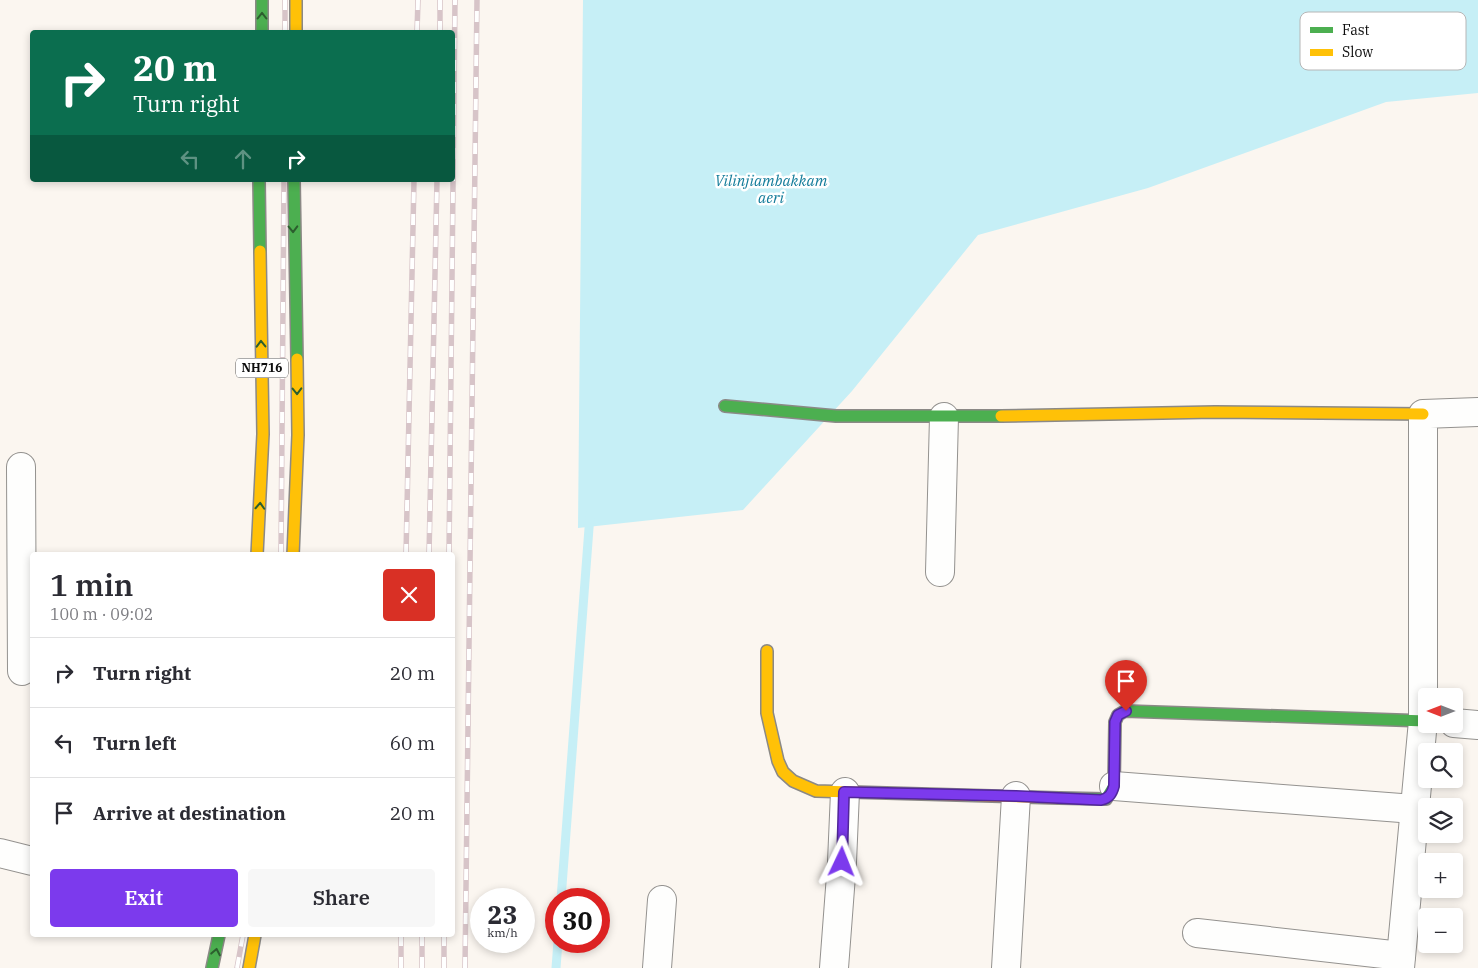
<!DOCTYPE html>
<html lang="en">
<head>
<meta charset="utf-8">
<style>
  :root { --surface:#fff; --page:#f7f7f7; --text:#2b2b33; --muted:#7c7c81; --line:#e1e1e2; --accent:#7c3aed }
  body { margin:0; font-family:"IBM Plex Serif",serif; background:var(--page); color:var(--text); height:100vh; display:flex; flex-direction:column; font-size:19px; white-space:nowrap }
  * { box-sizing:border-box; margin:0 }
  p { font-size:16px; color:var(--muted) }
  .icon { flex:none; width:28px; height:28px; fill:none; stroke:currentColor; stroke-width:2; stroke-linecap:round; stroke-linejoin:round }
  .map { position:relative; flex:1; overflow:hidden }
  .panel { position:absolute; left:30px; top:552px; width:425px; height:385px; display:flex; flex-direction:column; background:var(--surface); border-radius:5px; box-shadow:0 2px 8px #0003 }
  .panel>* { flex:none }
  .guide { position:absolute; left:30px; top:30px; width:425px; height:152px; border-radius:5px; box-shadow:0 2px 8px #0003; background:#0b6e4f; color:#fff; overflow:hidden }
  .needle { width:32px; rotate:270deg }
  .controls { position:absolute; left:1418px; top:688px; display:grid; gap:10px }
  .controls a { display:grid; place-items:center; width:45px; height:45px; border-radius:5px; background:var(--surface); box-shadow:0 2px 8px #0003; font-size:25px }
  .speed { position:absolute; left:470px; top:888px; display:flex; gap:10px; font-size:25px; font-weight:700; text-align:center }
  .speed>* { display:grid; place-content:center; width:65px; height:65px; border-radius:50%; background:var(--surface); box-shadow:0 2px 8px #0003; line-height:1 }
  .speed small { font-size:12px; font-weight:400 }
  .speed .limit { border:8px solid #d22; background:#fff; color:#111 }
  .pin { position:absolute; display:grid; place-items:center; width:42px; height:42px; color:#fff; margin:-51px -21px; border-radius:50% 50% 50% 0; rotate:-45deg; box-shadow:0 0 5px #0007 }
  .pin .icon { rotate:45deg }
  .me { position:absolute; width:55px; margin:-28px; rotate:2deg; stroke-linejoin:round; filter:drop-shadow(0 0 4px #0008) }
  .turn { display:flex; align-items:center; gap:18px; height:105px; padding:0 20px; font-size:22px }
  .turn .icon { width:65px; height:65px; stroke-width:2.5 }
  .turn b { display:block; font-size:35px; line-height:42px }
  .lanes { display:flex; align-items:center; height:48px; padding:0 20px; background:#0003; justify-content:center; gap:25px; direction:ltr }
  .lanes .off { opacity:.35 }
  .round { display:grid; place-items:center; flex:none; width:52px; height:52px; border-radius:5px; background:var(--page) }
  .head { display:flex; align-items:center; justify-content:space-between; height:85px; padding:0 20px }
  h1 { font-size:30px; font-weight:600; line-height:38px }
  .action { display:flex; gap:10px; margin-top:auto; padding:10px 20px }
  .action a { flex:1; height:58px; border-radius:5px; background:var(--accent); color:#fff; font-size:20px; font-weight:600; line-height:58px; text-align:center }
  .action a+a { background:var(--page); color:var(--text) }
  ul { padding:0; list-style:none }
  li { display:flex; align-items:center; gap:15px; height:70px; padding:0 20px; border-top:1px solid var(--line) }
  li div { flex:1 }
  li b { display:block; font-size:19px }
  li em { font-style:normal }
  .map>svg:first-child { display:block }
</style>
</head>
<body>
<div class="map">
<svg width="1478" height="968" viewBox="0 0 1478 968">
  <rect width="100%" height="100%" fill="#fbf6f0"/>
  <path fill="#c6eff6" d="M583,0h895v93l-92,9 -238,86 -170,47 -126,156 -109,119 -165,18z"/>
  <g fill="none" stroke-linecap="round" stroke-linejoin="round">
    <g stroke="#c6eff6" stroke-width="9">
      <path d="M561,899l29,-384"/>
      <path d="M556,968l2,-27"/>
    </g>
    <defs>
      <g id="street">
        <path d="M21,467l1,204"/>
        <path d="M940,572l4,-155"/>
        <path d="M1454,723l24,2"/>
        <path d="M1114,786l300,23"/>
        <path d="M0,853l32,8"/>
        <path d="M1197,933l204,23"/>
        <path d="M657,968l5,-68"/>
        <path d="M834,968l8,-106 3,-70"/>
        <path d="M1006,968l10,-172"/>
        <path d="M1400,968l23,-247v-307l55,-2"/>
      </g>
      <g id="fast">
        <path d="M262,0v32"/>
        <path d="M259,180l1,71"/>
        <path d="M294,180l3,179"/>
        <path d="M725,406l111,10h165"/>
        <path d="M1059,798l47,1 8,-13 1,-64 3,-7 7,-4 301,10"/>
        <path d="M212,968l7,-33"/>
      </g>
      <g id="slow">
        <path d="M296,0v32"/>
        <path d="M1001,416l214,-4 208,2"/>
        <path d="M257,555l6,-121 -3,-183"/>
        <path d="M293,555l5,-120 -1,-76"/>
        <path d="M767,651v62l11,48 5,11 10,9 23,10 243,7"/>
        <path d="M249,968l6,-33"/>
      </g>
    </defs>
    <use href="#street" stroke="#94928f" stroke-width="30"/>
    <use href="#fast" stroke="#8b8986" stroke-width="14"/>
    <use href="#slow" stroke="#8b8986" stroke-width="14"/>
    <use href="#street" stroke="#fefefd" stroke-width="28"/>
    <use href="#fast" stroke="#4caf50" stroke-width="11"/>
    <use href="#slow" stroke="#ffc107" stroke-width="11"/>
    <defs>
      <g id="rail">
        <path d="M285,32v-32"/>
        <path d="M417,32l1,-32"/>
        <path d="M440,32v-32"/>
        <path d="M281,555l3,-375"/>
        <path d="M406,555l8,-375"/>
        <path d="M429,555l8,-375"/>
        <path d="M449,555l6,-555"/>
        <path d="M237,968l6,-33"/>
        <path d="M401,968v-33"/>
        <path d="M422,968v-33"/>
        <path d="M444,968v-33"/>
        <path d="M465,968l12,-968"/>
      </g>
    </defs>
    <use href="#rail" stroke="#d7c4c8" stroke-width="5.5"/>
    <use href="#rail" stroke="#fff" stroke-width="4" stroke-dasharray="11" stroke-linecap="butt"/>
  </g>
  <defs><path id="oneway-chevron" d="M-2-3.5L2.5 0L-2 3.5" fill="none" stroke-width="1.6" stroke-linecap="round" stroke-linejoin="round" transform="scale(1.25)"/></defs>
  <g stroke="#2c5e2e">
    <use href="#oneway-chevron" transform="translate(262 16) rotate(-90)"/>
    <use href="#oneway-chevron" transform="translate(293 229) rotate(89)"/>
    <use href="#oneway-chevron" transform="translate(261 344) rotate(-91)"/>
    <use href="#oneway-chevron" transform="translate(297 391) rotate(89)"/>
    <use href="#oneway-chevron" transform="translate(260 506) rotate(-87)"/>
    <use href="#oneway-chevron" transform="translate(216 952) rotate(-79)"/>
  </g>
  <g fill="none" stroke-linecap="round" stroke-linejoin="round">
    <defs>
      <path id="route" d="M842,862l2,-70 172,4 85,4c8,-2 11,-6 13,-14l1,-64 3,-7 8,-4"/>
    </defs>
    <use href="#route" stroke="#51269a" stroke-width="12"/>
    <use href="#route" stroke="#7c3aed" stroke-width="9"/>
  </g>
  <g text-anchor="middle" stroke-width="5" stroke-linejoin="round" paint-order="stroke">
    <rect fill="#fff" stroke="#565656" stroke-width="1" x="236" y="358.5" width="52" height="19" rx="4"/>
    <g font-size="12" font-weight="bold" fill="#0d0d0d">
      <text x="262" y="372">NH716</text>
    </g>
    <g font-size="15" font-style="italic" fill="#137c9a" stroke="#fff">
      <text x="771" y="186">Vilinjiambakkam<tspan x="771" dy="17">aeri</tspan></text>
    </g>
  </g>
  <rect x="1300" y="12" width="166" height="58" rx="8" fill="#fff" stroke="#b6b6b6" stroke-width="1"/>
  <rect x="1310" y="27" width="23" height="6" fill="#4caf50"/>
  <rect x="1310" y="49" width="23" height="7" fill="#ffc107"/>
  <g font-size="14" fill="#0d0d0d">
    <text x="1342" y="35">Fast</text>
    <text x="1342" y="57">Slow</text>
  </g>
</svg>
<div class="controls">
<a><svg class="needle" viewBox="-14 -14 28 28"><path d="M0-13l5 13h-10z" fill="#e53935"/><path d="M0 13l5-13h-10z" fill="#7c7c81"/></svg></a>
<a><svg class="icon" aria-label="search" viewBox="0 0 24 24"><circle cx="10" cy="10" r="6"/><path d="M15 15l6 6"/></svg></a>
<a><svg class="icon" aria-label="layers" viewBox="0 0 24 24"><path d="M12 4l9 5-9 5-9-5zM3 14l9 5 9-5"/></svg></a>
<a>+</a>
<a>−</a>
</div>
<div class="speed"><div>23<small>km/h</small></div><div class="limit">30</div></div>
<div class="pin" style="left:1126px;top:711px;background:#d93025"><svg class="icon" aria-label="arrive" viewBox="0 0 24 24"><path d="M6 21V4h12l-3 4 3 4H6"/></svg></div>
<svg class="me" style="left:842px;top:862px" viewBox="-20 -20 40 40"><path d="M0-17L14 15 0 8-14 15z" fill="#7c3aed" stroke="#fff" stroke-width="4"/></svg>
<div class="guide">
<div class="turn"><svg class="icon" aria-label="right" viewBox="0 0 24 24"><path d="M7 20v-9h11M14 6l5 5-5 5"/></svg><div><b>20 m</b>Turn right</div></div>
<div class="lanes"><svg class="icon off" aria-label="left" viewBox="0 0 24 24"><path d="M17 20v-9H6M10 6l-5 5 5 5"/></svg><svg class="icon off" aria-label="ahead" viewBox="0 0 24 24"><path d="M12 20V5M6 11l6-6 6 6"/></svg><svg class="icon" aria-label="right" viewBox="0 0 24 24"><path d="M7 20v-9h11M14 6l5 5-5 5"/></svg></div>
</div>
<section class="panel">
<div class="head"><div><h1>1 min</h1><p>100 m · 09:02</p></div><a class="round" style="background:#d93025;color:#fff"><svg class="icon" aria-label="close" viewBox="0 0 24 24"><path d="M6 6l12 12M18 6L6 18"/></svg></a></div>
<ul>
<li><svg class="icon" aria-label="right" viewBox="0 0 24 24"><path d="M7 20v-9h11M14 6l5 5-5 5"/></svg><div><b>Turn right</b></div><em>20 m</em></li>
<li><svg class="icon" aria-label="left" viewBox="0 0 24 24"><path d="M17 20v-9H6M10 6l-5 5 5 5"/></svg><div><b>Turn left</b></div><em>60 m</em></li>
<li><svg class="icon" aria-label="arrive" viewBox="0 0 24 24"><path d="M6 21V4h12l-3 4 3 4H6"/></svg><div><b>Arrive at destination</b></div><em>20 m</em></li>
</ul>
<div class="action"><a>Exit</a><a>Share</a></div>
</section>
</div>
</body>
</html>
